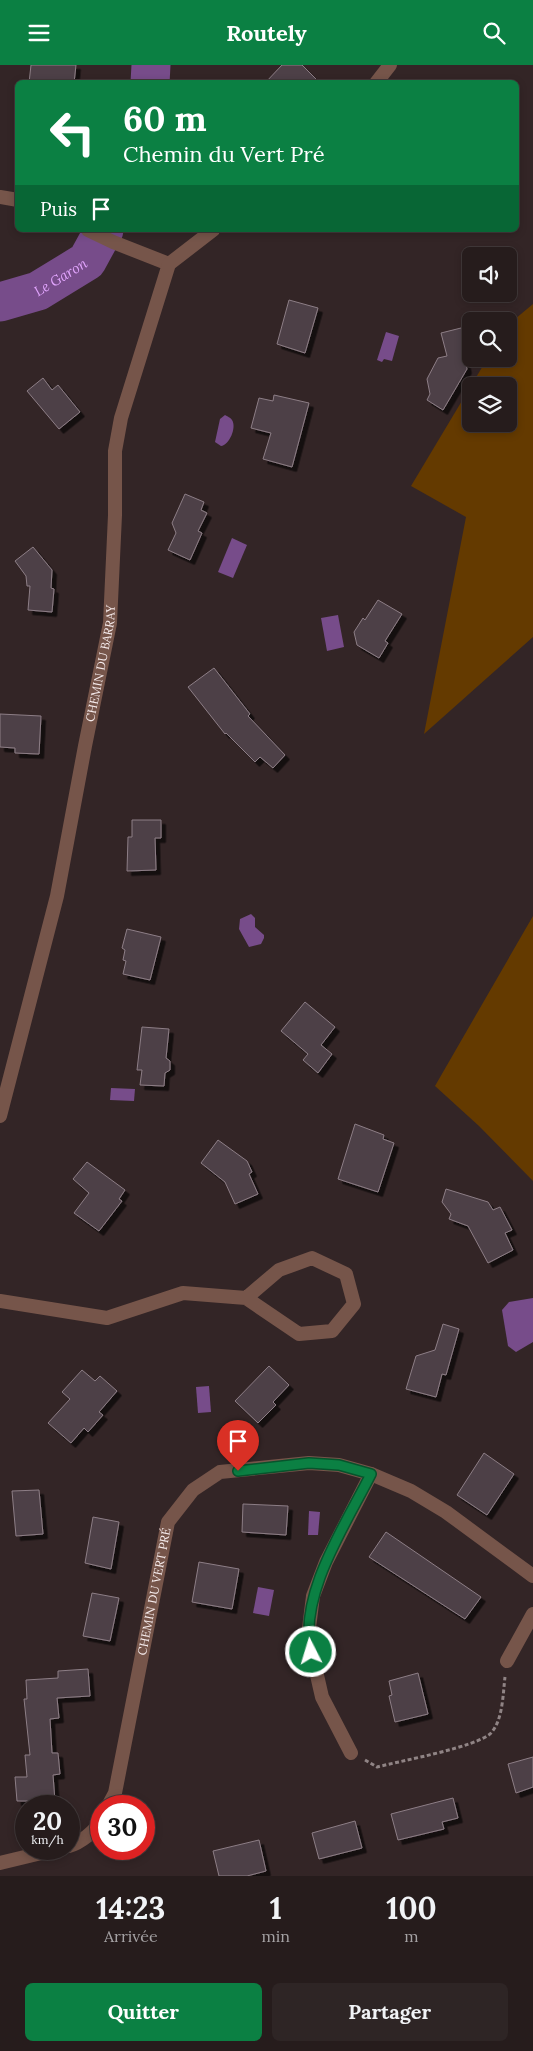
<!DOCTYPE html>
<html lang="fr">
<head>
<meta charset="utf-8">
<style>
  :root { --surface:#261c1c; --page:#2e2525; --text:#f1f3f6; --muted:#a4a1a3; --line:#423a3b; --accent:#0b8043 }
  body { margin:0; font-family:Lora,serif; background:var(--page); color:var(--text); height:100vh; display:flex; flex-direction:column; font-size:19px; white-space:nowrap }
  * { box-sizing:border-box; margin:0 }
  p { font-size:16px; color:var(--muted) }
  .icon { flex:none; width:28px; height:28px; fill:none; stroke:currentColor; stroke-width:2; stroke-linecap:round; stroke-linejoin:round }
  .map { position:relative; height:1811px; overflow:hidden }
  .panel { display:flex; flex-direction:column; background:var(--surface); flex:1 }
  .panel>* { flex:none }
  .hud { position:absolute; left:15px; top:15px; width:504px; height:152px; border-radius:8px; box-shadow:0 2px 8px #0003,0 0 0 1px var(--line); background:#0b8043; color:#fff; overflow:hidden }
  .controls { position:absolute; left:462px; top:182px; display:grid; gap:10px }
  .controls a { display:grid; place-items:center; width:55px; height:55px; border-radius:8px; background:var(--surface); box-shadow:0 2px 8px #0003,0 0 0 1px var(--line); font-size:25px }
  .speed { position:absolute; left:15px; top:1730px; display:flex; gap:10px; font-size:25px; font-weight:700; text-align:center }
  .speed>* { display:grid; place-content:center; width:65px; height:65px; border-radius:50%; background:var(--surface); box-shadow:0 2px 8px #0003,0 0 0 1px var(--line); line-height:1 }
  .speed small { font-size:12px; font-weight:400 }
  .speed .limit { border:8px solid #d22; background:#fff; color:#111 }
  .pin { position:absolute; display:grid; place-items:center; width:42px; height:42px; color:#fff; margin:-51px -21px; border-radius:50% 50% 50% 0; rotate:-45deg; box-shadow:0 0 5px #0007 }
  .pin .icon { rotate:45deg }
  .me { position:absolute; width:55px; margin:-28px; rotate:355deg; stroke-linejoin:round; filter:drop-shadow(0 0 4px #0008) }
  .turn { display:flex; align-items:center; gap:18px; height:105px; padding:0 25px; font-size:22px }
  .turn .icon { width:65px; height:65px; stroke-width:2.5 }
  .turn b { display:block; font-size:35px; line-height:42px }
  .then { display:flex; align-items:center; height:48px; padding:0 25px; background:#0003; gap:10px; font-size:19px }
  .eta { display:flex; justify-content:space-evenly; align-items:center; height:85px; text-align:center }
  .eta b { font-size:30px; font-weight:800; line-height:35px }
  .button { display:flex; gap:10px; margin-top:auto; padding:10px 25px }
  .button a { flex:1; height:58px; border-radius:8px; background:var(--accent); color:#fff; font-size:20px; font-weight:800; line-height:58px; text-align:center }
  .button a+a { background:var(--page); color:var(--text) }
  header { display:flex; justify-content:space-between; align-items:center; height:65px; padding:0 25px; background:var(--accent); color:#fff; font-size:22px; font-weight:800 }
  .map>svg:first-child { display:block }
</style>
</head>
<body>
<header><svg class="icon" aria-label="menu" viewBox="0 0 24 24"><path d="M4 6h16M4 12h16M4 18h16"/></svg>Routely<svg class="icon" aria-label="search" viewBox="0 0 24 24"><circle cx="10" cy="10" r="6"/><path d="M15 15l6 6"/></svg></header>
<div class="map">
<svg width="533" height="1811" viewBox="0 0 533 1811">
  <defs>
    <filter id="shadow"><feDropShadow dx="4.5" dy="4.5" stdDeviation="0" flood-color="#0009"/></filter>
  </defs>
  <rect width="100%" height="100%" fill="#332526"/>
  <g fill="#643a00" fill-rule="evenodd">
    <path d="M533,239v333l-109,97 42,-217 -55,-31 76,-127h22v-35zM471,321h38v38h-38z"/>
    <path d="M533,851v265l-54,-55 -44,-40z"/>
  </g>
  <g fill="#774c8a">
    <path d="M386,267l13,4 -7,25 -8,-2 -2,3 -5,-2z"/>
    <path d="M225,350c2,1 6,3 7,5 5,8 -3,25 -11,26l-6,-4 5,-23z"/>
    <path d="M232,473l15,7 -14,33 -15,-6z"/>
    <path d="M338,550l6,32 -17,4 -6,-33z"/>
    <path d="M251,849l4,4v9l9,8v3l-3,6 -12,3 -10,-18 1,-10z"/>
    <path d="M111,1023l24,1 -1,12 -24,-1z"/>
    <path d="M533,1233v44l-17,10 -8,-6 -6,-36 7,-8z"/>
    <path d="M209,1321l2,26 -13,1 -2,-26z"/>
    <path d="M309,1446l11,1 -2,23h-10z"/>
    <path d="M258,1522l16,3 -5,26 -16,-3z"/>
  </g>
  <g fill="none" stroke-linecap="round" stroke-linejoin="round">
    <g stroke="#774c8a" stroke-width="39">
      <path d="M150,18l1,-18"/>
      <path id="s1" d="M0,237l38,-11 49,-30 17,-31"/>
    </g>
  </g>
  <g fill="#4d4047" stroke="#8d7e86" filter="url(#shadow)">
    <path d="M31,0h45l-2,18h-45z"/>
    <path d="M282,0h20l18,18h-55z"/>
    <path d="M289,235l29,8 -13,45 -28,-9z"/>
    <path d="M465,262l6,21v6l-7,2 3,13 -24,41 -16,-10 3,-6 -3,-15 11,-21 9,-2 -6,-23z"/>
    <path d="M43,313l9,12 6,-5 22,27 -21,17 -32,-38z"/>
    <path d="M274,330l35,8 -17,64 -29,-8 8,-26 -20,-5 8,-30 14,3z"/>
    <path d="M185,429l19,8 -3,8 6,3 -9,18 4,2 -12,27 -22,-10 8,-17 -4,-10z"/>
    <path d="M33,482l19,23 -1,18 3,1 -2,23 -24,-2 2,-24h-3l-1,-10 -11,-15z"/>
    <path d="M378,535l24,14 -17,27 3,2 -9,15 -22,-13 -3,-13 9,-14 2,2z"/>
    <path d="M214,603l36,46 -2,2 37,39 -12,13 -13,-11 -5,5 -29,-29 -1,1 -37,-47z"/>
    <path d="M0,649l41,2 -2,38 -24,-1v-5l-15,-1z"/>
    <path d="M132,755h29v18h-6l1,32 -29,1 1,-34h4z"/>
    <path d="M127,864l34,8 -11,43 -27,-6 3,-13 -3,-1 2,-10 -3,-2z"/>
    <path d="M305,937l30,25 -14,18 11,9 -14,19 -15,-13 5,-6 -27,-23z"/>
    <path d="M142,962l27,2 -3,29 4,3v9l-5,3 -1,13 -24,-1 2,-15h-5z"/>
    <path d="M355,1059l29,11 -1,4 11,4 -16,49 -40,-13z"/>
    <path d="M218,1075l29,21 5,11 -3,2 9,20 -23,10 -10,-22 -24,-19z"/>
    <path d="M87,1097l38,28 -6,9 3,2 -23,30 -25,-18 15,-20 -16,-14z"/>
    <path d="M446,1124l42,13 5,8 7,-3 12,23 -7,3 8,17 -25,13 -20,-37 -19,-7 2,-5 -9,-12z"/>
    <path d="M443,1259l16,5 -13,46 -4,-1 -6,23 -30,-8 10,-33 19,-6z"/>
    <path d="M269,1301l20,19 -16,17 3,3 -18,18 -23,-22z"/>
    <path d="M82,1305l13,11 5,-5 17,15 -18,21 4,3 -15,17 -4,-4 -13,15 -23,-20 22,-24 -8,-7z"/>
    <path d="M484,1388l30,21 -27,41 -30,-20z"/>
    <path d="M39,1425l4,44 -27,2 -4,-45z"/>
    <path d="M243,1439l45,2 -2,29 -44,-3z"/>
    <path d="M93,1452l26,5 -8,47 -26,-6z"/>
    <path d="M386,1467l95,65 -16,22 -96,-62z"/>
    <path d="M199,1497l40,7 -7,40 -40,-7z"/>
    <path d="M92,1528l27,5 -9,43 -27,-5z"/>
    <path d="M88,1604l2,27 -33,2 2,20 -9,1 2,34h6l2,21 -7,1 2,26h-38l-2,-24h12l-2,-22h5l-6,-56h3l-1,-19 32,-2v-7z"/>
    <path d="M418,1608l10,41 -33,8 -6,-26 3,-1 -3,-14z"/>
    <path d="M533,1692v30l-17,6 -8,-29z"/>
    <path d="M453,1733l5,20 -16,4 2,7 -46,11 -7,-26z"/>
    <path d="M355,1756l7,27 -43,11 -7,-26z"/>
    <path d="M259,1775l7,31 -19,5h-28l-6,-25z"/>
  </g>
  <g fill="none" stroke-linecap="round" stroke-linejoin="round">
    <path stroke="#908485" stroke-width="3" stroke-dasharray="4 2.5" stroke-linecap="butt" d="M365,1695l12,7c23,-6 100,-20 114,-34 12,-13 12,-40 14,-56"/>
    <g stroke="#76554a" stroke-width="14">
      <path d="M376,18l14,-18"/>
      <path d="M0,132l18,3"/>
      <path d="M88,165l25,12 56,22"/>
      <path id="s2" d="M0,1051l57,-220 28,-150 25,-123 5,-108v-64l6,-33 48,-154 44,-34"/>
      <path d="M0,1236l107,17 76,-25 63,5 53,36 33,-3 22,-27 -8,-30 -34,-16 -33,12 -33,28"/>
      <path d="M507,1596l26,-47"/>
      <path d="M351,1688l-29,-56 -14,-61 5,-40 13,-34 45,-88"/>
      <path id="s3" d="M108,1741l7,-13 53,-271 25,-32 27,-18 89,-9 30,2 32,9 40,17 35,21 87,64"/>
      <path d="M69,1781c11,-3 27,-15 32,-26"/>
      <path d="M0,1798l58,-14"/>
    </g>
  </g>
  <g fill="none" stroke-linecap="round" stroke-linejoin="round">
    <defs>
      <path id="route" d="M238,1406l71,-8 30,2 32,9c-25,50 -73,121 -60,178"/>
    </defs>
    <use href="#route" stroke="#07532c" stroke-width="12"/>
    <use href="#route" stroke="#0b8043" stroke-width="9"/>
  </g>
  <g text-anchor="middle" stroke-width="5" stroke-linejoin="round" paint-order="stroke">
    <g font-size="12" fill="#f6eced" stroke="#161010">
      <text dy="4" stroke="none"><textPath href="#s2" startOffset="464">CHEMIN DU BARRAY</textPath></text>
      <text dy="4" stroke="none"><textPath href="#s3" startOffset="220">CHEMIN DU VERT PRÉ</textPath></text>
    </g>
    <g font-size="14" font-style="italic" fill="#e1a4fc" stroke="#161010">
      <text dy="5" stroke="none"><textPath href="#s1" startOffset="66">Le Garon</textPath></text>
    </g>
  </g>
</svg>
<div class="controls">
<a><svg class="icon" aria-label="sound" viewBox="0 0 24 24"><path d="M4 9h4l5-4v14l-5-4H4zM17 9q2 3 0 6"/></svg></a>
<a><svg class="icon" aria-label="search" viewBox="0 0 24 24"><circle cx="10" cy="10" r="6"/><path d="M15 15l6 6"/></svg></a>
<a><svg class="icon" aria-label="layers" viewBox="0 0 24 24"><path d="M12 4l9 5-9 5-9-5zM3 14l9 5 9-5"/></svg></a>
</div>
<div class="speed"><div>20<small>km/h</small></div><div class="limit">30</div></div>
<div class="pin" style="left:238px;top:1406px;background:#d93025"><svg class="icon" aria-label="arrive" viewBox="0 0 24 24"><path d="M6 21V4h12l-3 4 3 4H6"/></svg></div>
<svg class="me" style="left:311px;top:1587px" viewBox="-20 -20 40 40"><circle r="17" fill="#0b8043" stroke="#fff" stroke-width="3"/><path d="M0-11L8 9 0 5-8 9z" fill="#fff"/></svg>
<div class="hud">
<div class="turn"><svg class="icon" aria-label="left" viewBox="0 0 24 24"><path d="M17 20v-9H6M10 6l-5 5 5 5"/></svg><div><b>60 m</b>Chemin du Vert Pré</div></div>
<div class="then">Puis<svg class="icon" aria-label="arrive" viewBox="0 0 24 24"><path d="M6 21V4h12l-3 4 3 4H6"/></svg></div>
</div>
</div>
<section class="panel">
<div class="eta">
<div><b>14:23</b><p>Arrivée</p></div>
<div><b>1</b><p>min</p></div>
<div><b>100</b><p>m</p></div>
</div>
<div class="button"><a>Quitter</a><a>Partager</a></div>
</section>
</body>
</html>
